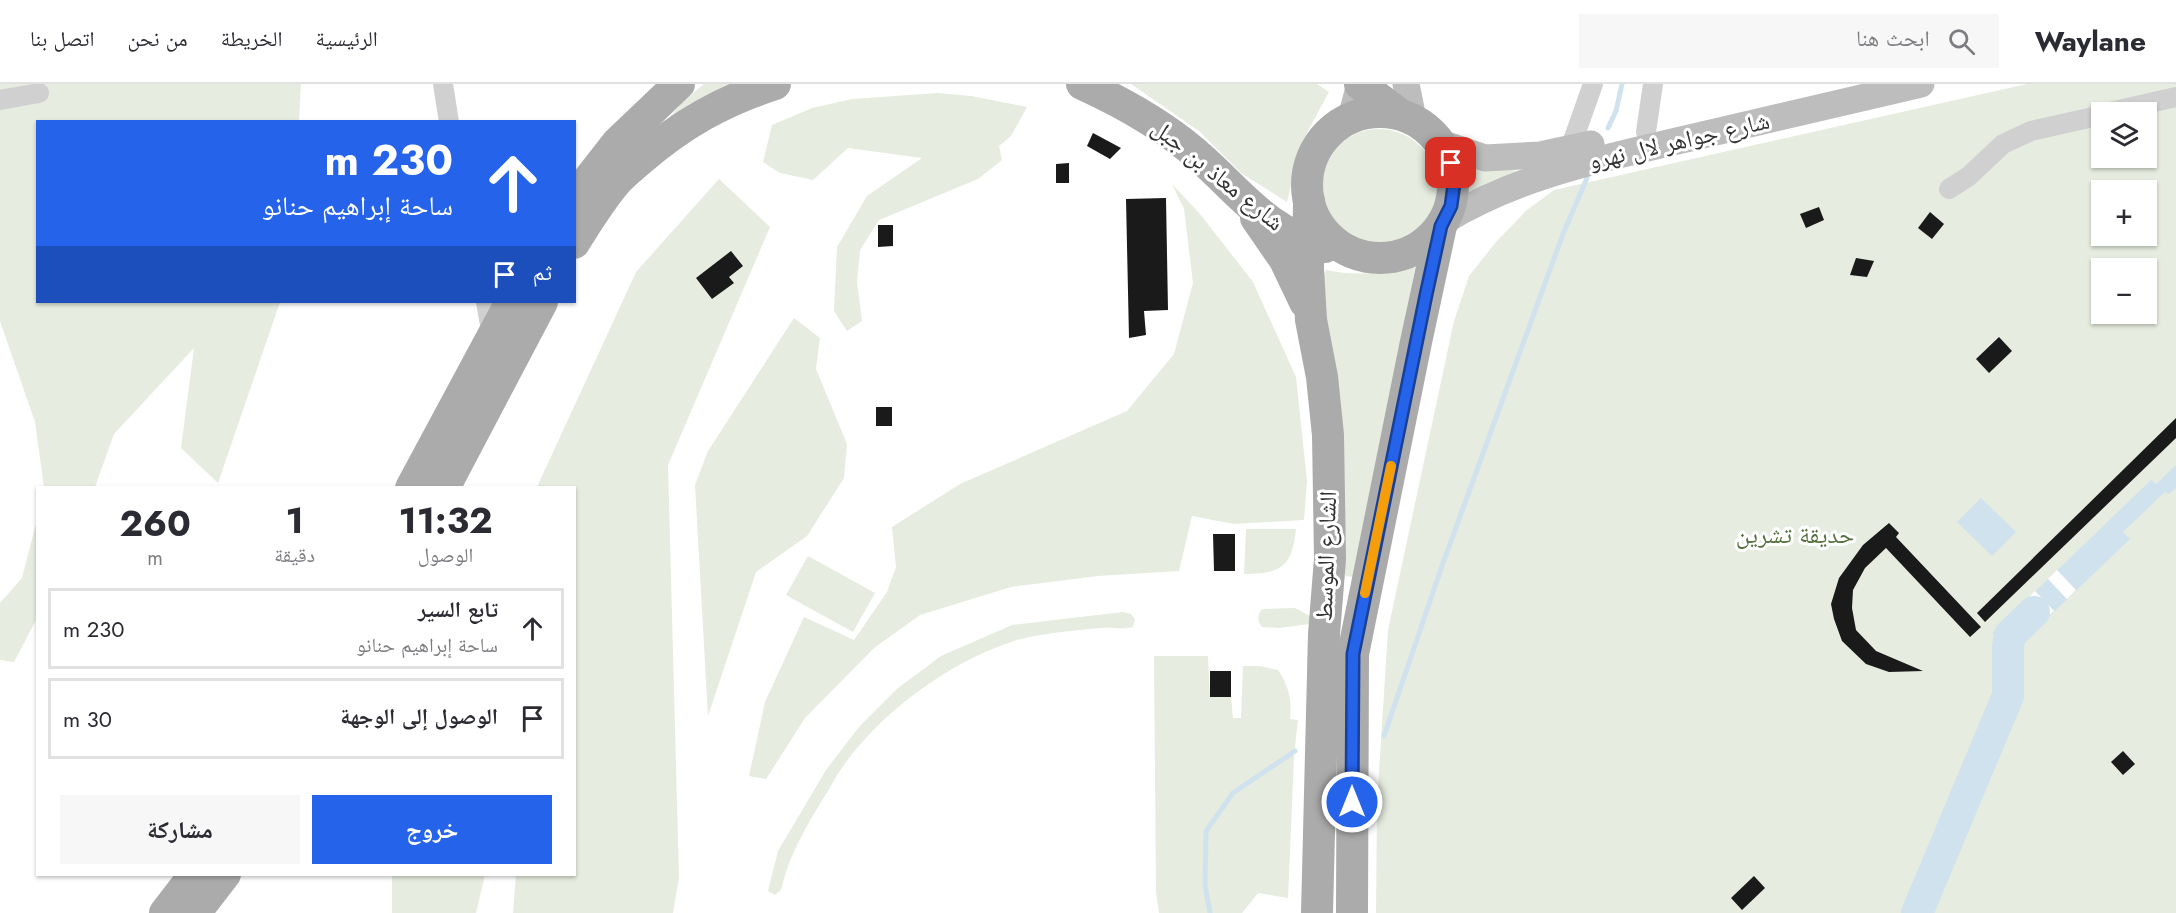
<!DOCTYPE html>
<html lang="ar">
<head>
<meta charset="utf-8">
<style>
  :root { --surface:#fff; --page:#f7f7f7; --text:#2b2b33; --muted:#7c7c81; --line:#e1e1e2; --accent:#2563eb }
  body { margin:0; font-family:Jost,"Noto Naskh Arabic",sans-serif; background:var(--page); color:var(--text); direction:rtl; height:100vh; display:flex; flex-direction:column; font-size:22px; white-space:nowrap }
  * { box-sizing:border-box; margin:0 }
  p { font-size:20px; color:var(--muted) }
  .icon { flex:none; width:33px; height:33px; fill:none; stroke:currentColor; stroke-width:2; stroke-linecap:round; stroke-linejoin:round }
  .map { position:relative; flex:1; overflow:hidden; direction:ltr }
  .details { position:absolute; left:36px; top:402px; width:540px; height:390px; display:flex; flex-direction:column; background:var(--surface); border-radius:0px; box-shadow:0 2px 4px #0004; direction:rtl }
  .details>* { flex:none }
  .banner { position:absolute; left:36px; top:36px; width:540px; height:183px; border-radius:0px; box-shadow:0 2px 4px #0004; direction:rtl; background:#2563eb; color:#fff; overflow:hidden }
  .tools { position:absolute; left:2091px; top:18px; display:grid; gap:12px }
  .tools a { display:grid; place-items:center; width:66px; height:66px; border-radius:0px; background:var(--surface); box-shadow:0 2px 4px #0004; font-size:30px }
  .pin { position:absolute; display:grid; place-items:center; width:51px; height:51px; color:#fff; margin:-26px; border-radius:12px; box-shadow:0 3px 9px #0006 }
  .me { position:absolute; width:66px; margin:-33px; rotate:0deg; stroke-linejoin:round; filter:drop-shadow(0 0 4px #0008) }
  .turn { display:flex; align-items:center; gap:21px; height:126px; padding:0 24px; font-size:27px }
  .turn .icon { width:78px; height:78px; stroke-width:2.5 }
  .turn b { display:block; font-size:42px; line-height:51px }
  .then { display:flex; align-items:center; height:57px; padding:0 24px; background:#0003; gap:12px; font-size:22px }
  .eta { display:flex; justify-content:space-evenly; align-items:center; height:102px; text-align:center }
  .eta b { font-size:36px; font-weight:700; line-height:42px }
  .cta { display:flex; gap:12px; margin-top:auto; padding:12px 24px }
  .cta a { flex:1; height:69px; border-radius:0px; background:var(--accent); color:#fff; font-size:24px; font-weight:700; line-height:69px; text-align:center }
  .cta a+a { background:var(--page); color:var(--text) }
  ul { padding:0; list-style:none }
  li { display:flex; align-items:center; gap:18px; height:81px; margin:0 12px 9px; padding:0 12px; border:3px solid var(--line); border-radius:0px }
  li div { flex:1 }
  li b { display:block; font-size:22px }
  li em { font-style:normal }
  header { display:flex; align-items:center; gap:36px; box-sizing:border-box; height:84px; padding:0 30px; background:var(--surface); border-bottom:2px solid var(--line) }
  header strong { font-size:28px }
  nav { display:flex; gap:33px; margin-inline-start:auto; font-size:21px }
  .search { width:420px; height:54px; background:var(--page); display:flex; align-items:center; gap:15px; box-sizing:border-box; padding:0 21px; border-radius:0px; color:var(--muted); font-size:22px }
  .map>svg:first-child { display:block }
</style>
</head>
<body>
<header>
<strong>Waylane</strong>
<div class="search"><svg class="icon" aria-label="search" viewBox="0 0 24 24"><circle cx="10" cy="10" r="6"/><path d="M15 15l6 6"/></svg>ابحث هنا</div>
<nav><a>الرئيسية</a><a>الخريطة</a><a>من نحن</a><a>اتصل بنا</a></nav>
</header>
<div class="map">
<svg width="2176" height="829" viewBox="0 0 2176 829">
  <rect width="100%" height="100%" fill="#fff"/>
  <g fill="#e6ecdf" fill-rule="evenodd">
    <path d="M0,0h301l-2,37 -261,1v180h242l-62,181 -37,-35 13,-100 -80,86 -19,53h-51l-9,-65 -35,-101z"/>
    <path d="M704,0h27l-76,50 27,-31z"/>
    <path d="M1131,0h186l12,8 -28,52 -14,58 -46,-29 -42,-42z"/>
    <path d="M2027,0h149v829h-800l1,-109 11,-174 66,-309 15,-45 27,-34 31,-32 27,-20zM2102,28h44v46h-44zM2102,106h44v46h-44zM2102,184h44v46h-44z"/>
    <path d="M938,9l33,3 56,11 -16,29 -12,10 3,14 -24,19 -99,41 -19,30 -3,32 5,39 -15,10 -13,-20 3,-64 30,-51 55,-38 -74,-10 -35,32 -33,-7 -17,-11 9,-37 40,-17 40,-9z"/>
    <circle cx="1379" cy="103" r="58"/>
    <path d="M1463,81l57,6 -53,27 3,-17z"/>
    <path d="M719,95l51,48 -102,238 11,413 -6,35h-160l3,-38 58,-1v-386l-37,-1 99,-215z"/>
    <path d="M1172,100l28,30 53,68 43,95 11,104 -3,39 -70,4 -42,-8 -13,55 -81,5 -87,11 -91,28 -46,33 -69,70 -39,61 -17,-3 16,-74 39,-85 50,23 33,-48 9,-25 -4,-40 68,-43 167,-73 47,-57 19,-71 -9,-74z"/>
    <path d="M1416,180l-63,313 -7,-1 -6,-6 -20,-287 6,-13c34,7 57,3 90,-6z"/>
    <path d="M794,234l26,20 -4,31 31,75 -3,34 -37,58 -51,36 -48,144 -13,-231 13,-34z"/>
    <path d="M37,436v98l-23,44 -14,-2v-57l22,-25z"/>
    <path d="M1246,445h50c-4,37 -14,45 -52,45z"/>
    <path d="M808,472l67,37 -22,39 -67,-37z"/>
    <path d="M1295,524l15,8 -1,8 -29,4 -18,-1c-5,-7 -5,-11 0,-18z"/>
    <path d="M1123,528l8,2 4,5 -2,8c-11,3 -20,0 -31,1 -24,2 -69,6 -91,14 -65,22 -133,72 -172,130 -7,12 -14,24 -21,35 -16,27 -30,52 -37,83l-6,5 -7,-4 10,-40 48,-81 33,-43 39,-39 43,-32 71,-31z"/>
    <path d="M1154,572h54l2,41h21l2,21h8l2,-52h17l18,4c11,16 14,30 12,49l8,1 -4,36 -6,142 -30,-5 -16,20h-83l-3,-21z"/>
    <path d="M392,791v-1l93,1 -9,38h-84z"/>
  </g>
  <g fill="#cfe2ee">
    <path d="M2176,381v23l-7,6 -4,-2 -42,40 7,7 -112,107 -15,-3 -11,-10 159,-153 5,4z"/>
    <path d="M1981,414l35,34 -24,24 -35,-34z"/>
  </g>
  <g fill="#fff">
    <path d="M2057,486l19,20 -9,9 -19,-20z"/>
    <path d="M2035,507l19,20 -10,9 -18,-20z"/>
  </g>
  <g fill="none" stroke-linecap="round" stroke-linejoin="round">
    <g stroke="#cfe2ee" stroke-width="5">
      <path d="M1608,44l8,-17 6,-27"/>
      <path d="M1384,652l59,-173 120,-329 24,-56"/>
      <path d="M1210,829l-5,-28 1,-54 27,-38 62,-42"/>
    </g>
    <path stroke="#cfe2ee" stroke-width="32" d="M1917,829l91,-217v-49l2,-12 24,-23"/>
  </g>
  <g fill="#1a1a1a">
    <path d="M1093,49l28,15 -11,11 -23,-13z"/>
    <path d="M1069,79v20h-13v-19z"/>
    <path d="M1166,114l2,112 -24,1 2,24 -17,3 -3,-139z"/>
    <path d="M1819,123l5,13 -18,8 -6,-14z"/>
    <path d="M1930,128l14,12 -12,15 -14,-11z"/>
    <path d="M878,141h15v21l-15,1z"/>
    <path d="M731,167l12,15 -14,11 5,6 -22,16 -16,-21z"/>
    <path d="M1856,174l18,3 -7,16 -17,-2z"/>
    <path d="M1999,253l13,14 -23,22 -13,-14z"/>
    <rect x="876" y="323" width="16" height="19"/>
    <path d="M2176,334v20l-191,184 -8,-9z"/>
    <path d="M1889,439l10,10 -3,4 85,90 -11,10 -84,-89 -21,20 -12,22 -1,18 4,22 20,21 47,20 -34,1 -23,-8 -24,-23 -8,-22 -3,-15 8,-26 24,-33z"/>
    <path d="M1213,450h22v37h-21z"/>
    <rect x="1210" y="587" width="21" height="26"/>
    <path d="M2123,667l12,13 -12,11 -12,-13z"/>
    <path d="M1754,792l11,12 -23,22 -11,-12z"/>
  </g>
  <g fill="none" stroke-linecap="round" stroke-linejoin="round">
    <g stroke="#d0d0d0" stroke-width="20">
      <path d="M443,0l6,38"/>
      <path d="M0,16l39,-7"/>
      <path d="M2110,28l66,-15"/>
      <path d="M1646,48l7,-48"/>
      <path d="M1570,65l23,-65"/>
      <path d="M1949,105l20,-13 34,-32 28,-13 71,-16"/>
      <path d="M486,218l6,34"/>
    </g>
    <g stroke="#bdbdbd" stroke-width="27">
      <path d="M1406,0l7,35"/>
      <path d="M1351,34l9,-34"/>
      <path d="M1441,59l44,15 55,-3 51,-11"/>
      <path d="M1444,137c75,-46 161,-63 246,-83 77,-18 154,-36 231,-54"/>
    </g>
    <g stroke="#ababab" stroke-width="32">
      <path d="M1082,0c44,20 85,43 121,76 40,36 66,73 122,87"/>
      <path d="M1360,0l38,29"/>
      <circle cx="1380" cy="101" r="73"/>
      <path d="M574,114l43,-55 62,-59"/>
      <path d="M1309,117l-1,68 3,51 11,57 6,58 2,124 -6,75 -7,279"/>
      <path d="M1256,134l29,42 20,42"/>
      <path d="M574,159c13,-21 26,-42 42,-61 7,-8 16,-15 24,-22 42,-36 82,-59 135,-76"/>
      <path d="M411,404l100,-186"/>
      <path d="M444,404l98,-186"/>
      <path d="M165,829l30,-39"/>
      <path d="M195,829l30,-39"/>
      <path d="M1352,829l1,-259 63,-312 25,-116"/>
    </g>
  </g>
  <g fill="none" stroke-linecap="round" stroke-linejoin="round">
    <defs>
      <path id="route" d="M1352,718l1,-148 73,-359 15,-69 10,-20 3,-22 -3,-21"/>
    </defs>
    <use href="#route" stroke="#184099" stroke-width="15"/>
    <use href="#route" stroke="#2563eb" stroke-width="10"/>
    <path stroke="#f59e0b" stroke-width="10" d="M1365,509l26,-127"/>
  </g>
  <g text-anchor="middle" stroke-width="6" stroke-linejoin="round" paint-order="stroke">
    <g font-size="24" fill="#333" stroke="#fff">
      <text transform="translate(1679 57) rotate(-13)" y="8">شارع جواهر لال نهرو</text>
      <text transform="translate(1218 91) rotate(39)" y="8">شارع معاذ بن جبل</text>
      <text transform="translate(1326 472) rotate(-88)" y="8">الشارع الموسط</text>
    </g>
    <g font-size="24" fill="#56703f" stroke="#fff">
      <text x="1795" y="459">حديقة تشرين</text>
    </g>
  </g>
</svg>
<div class="tools">
<a><svg class="icon" aria-label="layers" viewBox="0 0 24 24"><path d="M12 4l9 5-9 5-9-5zM3 14l9 5 9-5"/></svg></a>
<a>+</a>
<a>−</a>
</div>
<div class="pin" style="left:1451px;top:79px;background:#d93025"><svg class="icon" aria-label="arrive" viewBox="0 0 24 24"><path d="M6 21V4h12l-3 4 3 4H6"/></svg></div>
<svg class="me" style="left:1352px;top:718px" viewBox="-20 -20 40 40"><circle r="17" fill="#2563eb" stroke="#fff" stroke-width="3"/><path d="M0-11L8 9 0 5-8 9z" fill="#fff"/></svg>
<div class="banner">
<div class="turn"><svg class="icon" aria-label="ahead" viewBox="0 0 24 24"><path d="M12 20V5M6 11l6-6 6 6"/></svg><div><b>230 m</b>ساحة إبراهيم حنانو</div></div>
<div class="then">ثم<svg class="icon" aria-label="arrive" viewBox="0 0 24 24"><path d="M6 21V4h12l-3 4 3 4H6"/></svg></div>
</div>
<section class="details">
<div class="eta">
<div><b>11:32</b><p>الوصول</p></div>
<div><b>1</b><p>دقيقة</p></div>
<div><b>260</b><p>m</p></div>
</div>
<ul>
<li><svg class="icon" aria-label="ahead" viewBox="0 0 24 24"><path d="M12 20V5M6 11l6-6 6 6"/></svg><div><b>تابع السير</b><p>ساحة إبراهيم حنانو</p></div><em>230 m</em></li>
<li><svg class="icon" aria-label="arrive" viewBox="0 0 24 24"><path d="M6 21V4h12l-3 4 3 4H6"/></svg><div><b>الوصول إلى الوجهة</b></div><em>30 m</em></li>
</ul>
<div class="cta"><a>خروج</a><a>مشاركة</a></div>
</section>
</div>
</body>
</html>
